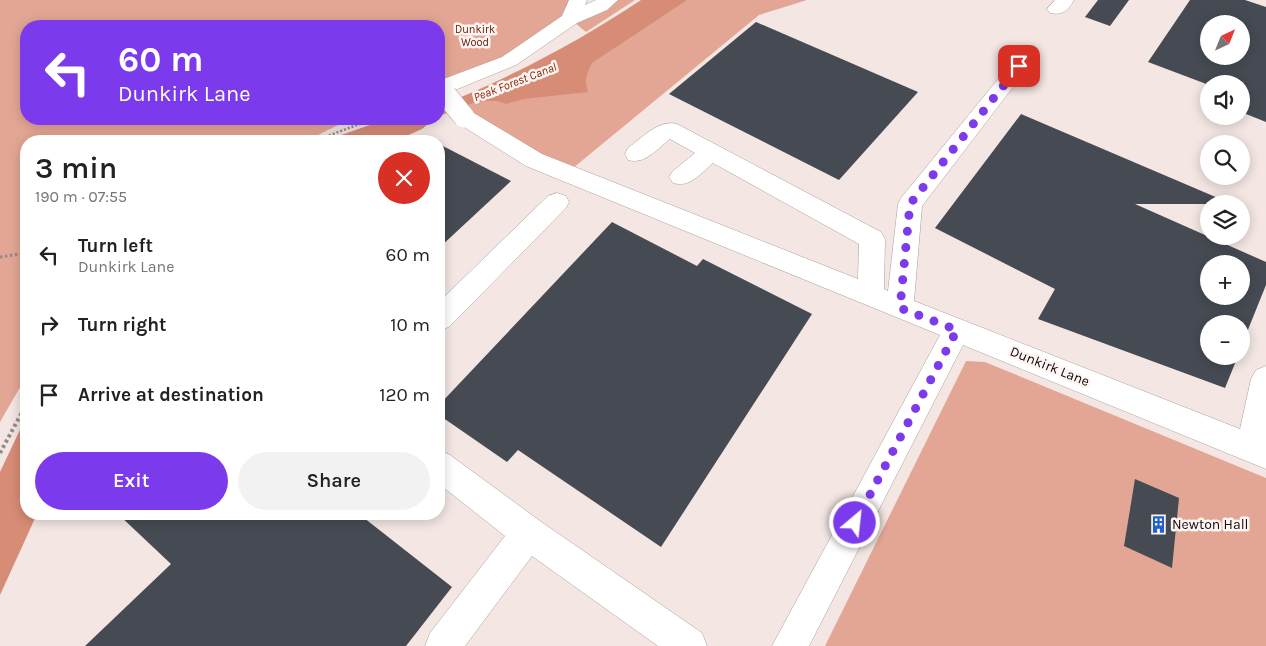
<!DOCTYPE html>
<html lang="en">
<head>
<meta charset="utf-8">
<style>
  :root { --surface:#fff; --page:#f2f2f2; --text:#222; --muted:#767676; --accent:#7c3aed }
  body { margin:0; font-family:Karla,sans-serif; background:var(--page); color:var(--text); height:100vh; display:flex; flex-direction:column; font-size:19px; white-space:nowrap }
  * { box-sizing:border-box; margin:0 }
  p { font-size:16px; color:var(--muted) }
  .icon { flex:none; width:28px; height:28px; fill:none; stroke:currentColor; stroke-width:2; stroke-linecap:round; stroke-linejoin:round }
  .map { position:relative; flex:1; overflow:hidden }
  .side { position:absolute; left:20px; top:135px; width:425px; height:385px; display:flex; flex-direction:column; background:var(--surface); border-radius:20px; box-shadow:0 2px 12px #0003 }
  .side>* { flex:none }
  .guide { position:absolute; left:20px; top:20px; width:425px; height:105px; border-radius:20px; box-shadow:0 2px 12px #0003; background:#7c3aed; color:#fff; overflow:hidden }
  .needle { width:32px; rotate:43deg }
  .fabs { position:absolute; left:1200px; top:15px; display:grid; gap:10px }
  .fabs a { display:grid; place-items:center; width:50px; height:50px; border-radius:50%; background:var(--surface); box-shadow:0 2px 12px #0003; font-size:25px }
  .pin { position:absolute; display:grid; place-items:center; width:42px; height:42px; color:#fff; margin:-21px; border-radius:10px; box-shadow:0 2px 8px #0006 }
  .me { position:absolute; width:55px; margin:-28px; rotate:28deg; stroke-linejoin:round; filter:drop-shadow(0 0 4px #0008) }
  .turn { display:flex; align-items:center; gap:18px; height:105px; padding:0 15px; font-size:22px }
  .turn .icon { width:65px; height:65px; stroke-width:2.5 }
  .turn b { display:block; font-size:35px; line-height:42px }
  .round { display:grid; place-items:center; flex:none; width:52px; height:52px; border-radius:26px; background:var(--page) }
  .headline { display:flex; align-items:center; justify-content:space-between; height:85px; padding:0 15px }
  h1 { font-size:30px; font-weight:600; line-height:38px }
  .cta { display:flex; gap:10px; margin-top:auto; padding:10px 15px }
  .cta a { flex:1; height:58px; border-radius:30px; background:var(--accent); color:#fff; font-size:20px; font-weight:600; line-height:58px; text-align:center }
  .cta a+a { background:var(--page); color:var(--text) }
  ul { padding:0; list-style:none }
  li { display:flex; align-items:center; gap:15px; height:70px; padding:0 15px }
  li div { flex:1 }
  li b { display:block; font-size:19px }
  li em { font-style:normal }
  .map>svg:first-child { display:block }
</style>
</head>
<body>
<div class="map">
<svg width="1266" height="646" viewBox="0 0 1266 646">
  <rect width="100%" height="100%" fill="#f3e6e3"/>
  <g fill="#e4a694">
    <path d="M0,0h578l-8,18 30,-18h35l-49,32 -16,-13 -61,42 -61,24 -9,-4v-55h-413v93h324l-44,22h-280v236l-26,45z"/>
    <path d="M665,0h142l-48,15 -192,158 -113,-68z"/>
    <path d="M966,361l19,1 281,116v168h-441z"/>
  </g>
  <g fill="#d78c76">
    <path d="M641,0h46l-95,63c-6,12 -8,17 -4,29l-64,7 -18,5 -9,-3h-11l-13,2 -34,13v-10c71,-28 139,-64 202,-106z"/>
    <path d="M387,119h47l-12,10 -27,12h-71z"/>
    <path d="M26,417v97h11l-37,81v-123z"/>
  </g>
  <g fill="#464b53" fill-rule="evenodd">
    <path d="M1098,0h31l-19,26 -25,-9z"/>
    <path d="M1190,0h55l21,7v115l-25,-10v-28h-32v1l-61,-23zM1209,24h32v32h-32z"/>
    <path d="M756,22l162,70 -79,88 -170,-86z"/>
    <path d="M1021,114l211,90h-97l131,58v23l-25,62v-23h-32v32h29l-13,32 -187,-69 17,-30 -120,-61zM1209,264h32v32h-32z"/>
    <path d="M439,144l72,37 -72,67z"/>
    <path d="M612,222l85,44 6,-7 109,55 -151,233 -143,-97 -11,12 -68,-47v-10z"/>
    <path d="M1135,479l44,19 -7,70 -48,-22z"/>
    <path d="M118,514h241l93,73 -46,59h-321l86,-82z"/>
  </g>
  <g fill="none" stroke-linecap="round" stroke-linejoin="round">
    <defs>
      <g id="minor">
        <path d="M569,0h18l-2,5 11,-5h22l-11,10 -30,13 -61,42 -61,25 2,5 -3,5 -8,2 -7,-2v-18l2,-2 61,-23 60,-41z"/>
        <path d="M1055,0h19c-6,10 -11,16 -24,13l-3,-4z"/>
        <path d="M1019,60l7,2 3,4 -107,140 -8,95 326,128 11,-50 5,-9 10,-4v103l-303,-124 -154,301h-37l168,-311 -414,-169 -70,-44 -3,-5 3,-5 8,-2 8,2 70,42 316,125 1,-35 -146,-81c-13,11 -23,25 -40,20l-4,-6 4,-6 22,-18 -25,-14c-13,10 -25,26 -42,21l-3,-6 3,-6c14,-10 31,-29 49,-24l204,108 4,7 -1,50 4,2 10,-87 3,-6 111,-136z"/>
        <path d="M557,193l9,3 3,6 -3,6 -117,119 -10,3v-28l109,-106z"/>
        <path d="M439,450l11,5 90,66 162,112 5,13h-49l-126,-90 -67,90h-40l5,-13 75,-97 -66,-52z"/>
      </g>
    </defs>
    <use href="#minor" stroke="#ab9f9c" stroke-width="1"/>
    <path stroke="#948b89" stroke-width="2.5" stroke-dasharray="2 2" stroke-linecap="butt" d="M314,141l59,-22"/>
    <path stroke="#948b89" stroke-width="3" stroke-dasharray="2.5 2.5" stroke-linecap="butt" d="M0,257l26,-4"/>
    <path stroke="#948b89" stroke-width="4" stroke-dasharray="3 3" stroke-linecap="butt" d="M0,453l26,-48"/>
    <use href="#minor" fill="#fff" fill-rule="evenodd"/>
    <defs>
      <path id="minor-bridge" d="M446,95l18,22"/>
    </defs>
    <use href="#minor-bridge" stroke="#ab9f9c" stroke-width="22" stroke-linecap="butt"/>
    <use href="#minor-bridge" stroke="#fff" stroke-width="21"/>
  </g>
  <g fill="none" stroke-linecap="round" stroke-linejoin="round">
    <path stroke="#7c3aed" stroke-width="9" stroke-dasharray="0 16.2" d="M855,523l102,-193 -57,-22 10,-104 109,-138"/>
  </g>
  <defs>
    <symbol id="building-bare" viewBox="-9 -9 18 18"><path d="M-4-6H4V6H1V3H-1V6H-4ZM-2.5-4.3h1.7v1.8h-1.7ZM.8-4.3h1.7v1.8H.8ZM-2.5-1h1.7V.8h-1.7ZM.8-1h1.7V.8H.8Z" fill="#1e62cd" stroke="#fef4f1" stroke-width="2.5" paint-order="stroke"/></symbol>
  </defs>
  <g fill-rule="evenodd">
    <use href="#building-bare" x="1146" y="512" width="25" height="25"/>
  </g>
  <g text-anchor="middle" stroke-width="5" stroke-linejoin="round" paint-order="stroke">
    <g font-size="11" fill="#5d1a05" stroke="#fef4f1">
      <text x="475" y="33">Dunkirk<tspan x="475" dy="13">Wood</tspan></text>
    </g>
    <g font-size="12" font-style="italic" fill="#7e2507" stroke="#fef4f1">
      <text transform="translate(515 82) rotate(-21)" y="4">Peak Forest Canal</text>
    </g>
    <g font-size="14" fill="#120e0d" stroke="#fef4f1">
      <text transform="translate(1050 366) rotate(22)" y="5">Dunkirk Lane</text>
    </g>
    <g font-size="14" fill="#120e0d" stroke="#fef4f1" text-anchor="start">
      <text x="1172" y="529">Newton Hall</text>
    </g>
  </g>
</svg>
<div class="fabs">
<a><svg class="needle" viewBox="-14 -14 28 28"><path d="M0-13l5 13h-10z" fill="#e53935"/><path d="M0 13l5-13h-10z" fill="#767676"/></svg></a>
<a><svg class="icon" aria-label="sound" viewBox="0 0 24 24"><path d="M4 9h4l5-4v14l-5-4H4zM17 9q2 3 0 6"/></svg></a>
<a><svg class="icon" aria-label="search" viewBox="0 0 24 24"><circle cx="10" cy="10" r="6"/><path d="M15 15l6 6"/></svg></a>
<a><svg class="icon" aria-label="layers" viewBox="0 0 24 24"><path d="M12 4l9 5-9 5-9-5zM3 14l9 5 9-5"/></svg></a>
<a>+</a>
<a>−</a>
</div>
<div class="pin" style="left:1019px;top:66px;background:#d93025"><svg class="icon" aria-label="arrive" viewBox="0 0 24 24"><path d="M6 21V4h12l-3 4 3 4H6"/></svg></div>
<svg class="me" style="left:855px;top:523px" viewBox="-20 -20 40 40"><circle r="17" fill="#7c3aed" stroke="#fff" stroke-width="3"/><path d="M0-11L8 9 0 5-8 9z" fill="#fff"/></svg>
<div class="guide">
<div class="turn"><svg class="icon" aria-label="left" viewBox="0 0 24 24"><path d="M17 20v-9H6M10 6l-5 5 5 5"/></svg><div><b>60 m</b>Dunkirk Lane</div></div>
</div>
<section class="side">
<div class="headline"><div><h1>3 min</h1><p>190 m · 07:55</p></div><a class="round" style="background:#d93025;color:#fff"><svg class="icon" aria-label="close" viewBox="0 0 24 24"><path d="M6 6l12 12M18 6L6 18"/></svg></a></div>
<ul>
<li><svg class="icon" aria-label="left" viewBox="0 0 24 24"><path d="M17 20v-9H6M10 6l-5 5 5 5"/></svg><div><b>Turn left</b><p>Dunkirk Lane</p></div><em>60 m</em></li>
<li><svg class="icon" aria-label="right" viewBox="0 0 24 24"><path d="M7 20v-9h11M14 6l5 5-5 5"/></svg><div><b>Turn right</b></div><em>10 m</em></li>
<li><svg class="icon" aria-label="arrive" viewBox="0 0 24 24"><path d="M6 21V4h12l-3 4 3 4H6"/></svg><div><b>Arrive at destination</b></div><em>120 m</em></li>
</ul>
<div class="cta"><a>Exit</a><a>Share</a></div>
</section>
</div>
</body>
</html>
